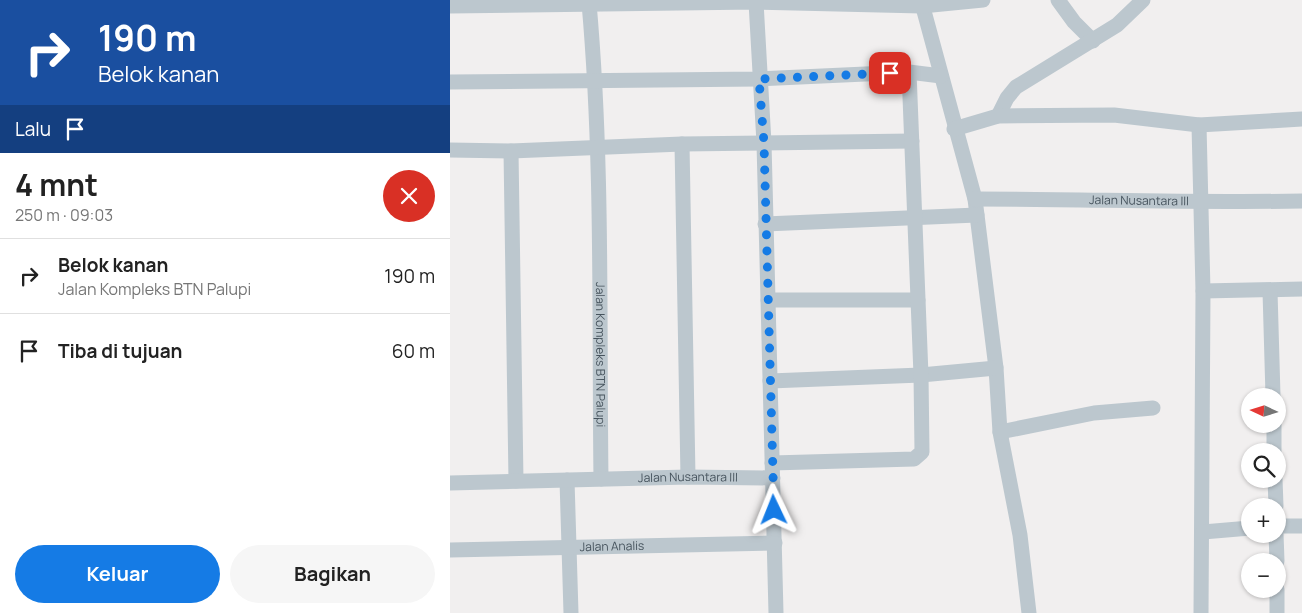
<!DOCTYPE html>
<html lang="id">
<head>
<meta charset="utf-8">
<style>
  :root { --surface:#fff; --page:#f6f6f6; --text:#222; --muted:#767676; --line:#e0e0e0; --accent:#157be5 }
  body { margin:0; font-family:Manrope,sans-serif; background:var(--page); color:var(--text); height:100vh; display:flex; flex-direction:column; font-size:19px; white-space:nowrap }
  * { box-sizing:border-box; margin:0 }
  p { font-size:16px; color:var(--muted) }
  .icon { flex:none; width:28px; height:28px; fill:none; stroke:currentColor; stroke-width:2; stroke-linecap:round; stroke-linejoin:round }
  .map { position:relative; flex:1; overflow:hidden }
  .side { display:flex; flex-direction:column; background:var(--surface); width:450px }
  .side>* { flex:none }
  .hud { background:#1a4fa0; color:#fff; overflow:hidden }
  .needle { width:32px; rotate:274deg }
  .fabs { position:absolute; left:791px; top:388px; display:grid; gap:10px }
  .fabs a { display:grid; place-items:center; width:45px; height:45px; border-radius:50%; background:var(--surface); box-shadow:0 1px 4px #0004; font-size:25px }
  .pin { position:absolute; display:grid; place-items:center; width:42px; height:42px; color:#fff; margin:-21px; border-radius:10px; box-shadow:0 2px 8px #0006 }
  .me { position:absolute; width:55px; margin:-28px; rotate:358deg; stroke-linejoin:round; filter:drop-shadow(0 0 4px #0008) }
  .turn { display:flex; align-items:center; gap:18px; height:105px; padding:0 15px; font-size:22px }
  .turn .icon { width:65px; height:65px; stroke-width:2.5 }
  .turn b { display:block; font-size:35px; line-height:42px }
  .then { display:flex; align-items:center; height:48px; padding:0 15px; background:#0003; gap:10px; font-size:19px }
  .round { display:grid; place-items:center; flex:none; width:52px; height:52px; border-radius:26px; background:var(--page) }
  .summary { display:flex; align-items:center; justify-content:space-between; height:85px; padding:0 15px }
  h1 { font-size:30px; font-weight:700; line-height:38px }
  .action { display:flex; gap:10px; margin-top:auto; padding:10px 15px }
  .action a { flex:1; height:58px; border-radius:30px; background:var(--accent); color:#fff; font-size:20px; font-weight:700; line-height:58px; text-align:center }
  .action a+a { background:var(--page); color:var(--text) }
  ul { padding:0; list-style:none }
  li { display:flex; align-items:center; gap:15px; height:75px; padding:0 15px; border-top:1px solid var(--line) }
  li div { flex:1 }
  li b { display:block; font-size:19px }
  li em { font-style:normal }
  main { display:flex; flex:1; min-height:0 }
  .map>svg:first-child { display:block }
</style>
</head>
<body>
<main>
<section class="side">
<div class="hud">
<div class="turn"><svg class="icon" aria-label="right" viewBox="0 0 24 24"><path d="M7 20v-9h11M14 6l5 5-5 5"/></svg><div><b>190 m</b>Belok kanan</div></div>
<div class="then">Lalu<svg class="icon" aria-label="arrive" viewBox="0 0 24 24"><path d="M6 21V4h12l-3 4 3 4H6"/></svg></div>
</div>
<div class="summary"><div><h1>4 mnt</h1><p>250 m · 09:03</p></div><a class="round" style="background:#d93025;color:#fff"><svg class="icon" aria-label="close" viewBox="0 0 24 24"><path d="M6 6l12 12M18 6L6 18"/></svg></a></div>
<ul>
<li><svg class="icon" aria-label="right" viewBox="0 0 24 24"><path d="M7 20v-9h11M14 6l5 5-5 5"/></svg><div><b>Belok kanan</b><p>Jalan Kompleks BTN Palupi</p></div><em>190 m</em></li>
<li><svg class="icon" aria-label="arrive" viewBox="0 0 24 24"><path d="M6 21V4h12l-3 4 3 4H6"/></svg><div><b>Tiba di tujuan</b></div><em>60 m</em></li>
</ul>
<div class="action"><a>Keluar</a><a>Bagikan</a></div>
</section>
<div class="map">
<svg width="852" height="613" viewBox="0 0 852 613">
  <rect width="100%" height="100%" fill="#f1efef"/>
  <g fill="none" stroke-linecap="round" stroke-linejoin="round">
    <g stroke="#bcc7ce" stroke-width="15">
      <path d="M471,0l54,199 21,169 4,64 20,103 9,78"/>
      <path d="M608,0l16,22 19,19"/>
      <path d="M306,2l8,141 12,470"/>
      <path id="s1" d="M139,3c14,158 10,317 12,476"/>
      <path d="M0,6l306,-4 166,4 61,-6"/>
      <path d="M0,82l309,-3 150,-7 32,4"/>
      <path d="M548,116l9,-18 9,-11 101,-62 26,-25"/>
      <path d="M749,125l4,166 -2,322"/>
      <path d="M504,129l44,-13 116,-1 85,10 103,-6"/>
      <path d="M232,144l6,333"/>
      <path d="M0,150l61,1 171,-7 230,-3"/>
      <path d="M61,151l5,330"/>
      <path id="s2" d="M525,199c109,0 218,4 327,2"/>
      <path d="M315,224l212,-9"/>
      <path d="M753,291l99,-2"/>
      <path d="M820,291l3,105"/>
      <path d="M318,300h150"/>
      <path d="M320,381l151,-6 75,-7"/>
      <path d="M824,424v27"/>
      <path d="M550,432l94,-19 59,-5"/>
      <path d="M322,463l142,-4 8,-7 -1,-77 -12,-303"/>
      <path d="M825,479l1,27"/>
      <path d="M117,480l4,133"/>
      <path id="s3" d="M0,483l238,-6 85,1"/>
      <path d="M828,526h24"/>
      <path d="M753,532l47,-4"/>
      <path d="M826,534l1,27"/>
      <path id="s4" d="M0,550l325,-7"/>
      <path d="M827,589v24"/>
    </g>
  </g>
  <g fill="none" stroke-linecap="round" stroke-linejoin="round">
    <path stroke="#157be5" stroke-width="9" stroke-dasharray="0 16.2" d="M324,510l-10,-367 -5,-64 131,-6"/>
  </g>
  <g text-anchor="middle" stroke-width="4" stroke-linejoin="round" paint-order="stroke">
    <g font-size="12" fill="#46535d" stroke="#fff">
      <text dy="4" stroke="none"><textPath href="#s2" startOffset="164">Jalan Nusantara III</textPath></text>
      <text dy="4" stroke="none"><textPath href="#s1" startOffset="352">Jalan Kompleks BTN Palupi</textPath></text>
      <text dy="4" stroke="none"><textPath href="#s3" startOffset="238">Jalan Nusantara III</textPath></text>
      <text dy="4" stroke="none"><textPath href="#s4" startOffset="162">Jalan Analis</textPath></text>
    </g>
  </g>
</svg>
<div class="fabs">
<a><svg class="needle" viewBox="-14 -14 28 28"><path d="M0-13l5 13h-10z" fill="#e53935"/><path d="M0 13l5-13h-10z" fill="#767676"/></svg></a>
<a><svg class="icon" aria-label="search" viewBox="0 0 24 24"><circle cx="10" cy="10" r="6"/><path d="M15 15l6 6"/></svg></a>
<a>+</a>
<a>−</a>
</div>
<div class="pin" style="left:440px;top:73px;background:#d93025"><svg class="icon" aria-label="arrive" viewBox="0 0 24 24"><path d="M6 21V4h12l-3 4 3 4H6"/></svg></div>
<svg class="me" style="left:324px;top:510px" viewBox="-20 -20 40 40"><path d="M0-17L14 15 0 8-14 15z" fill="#157be5" stroke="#fff" stroke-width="4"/></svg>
</div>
</main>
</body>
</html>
